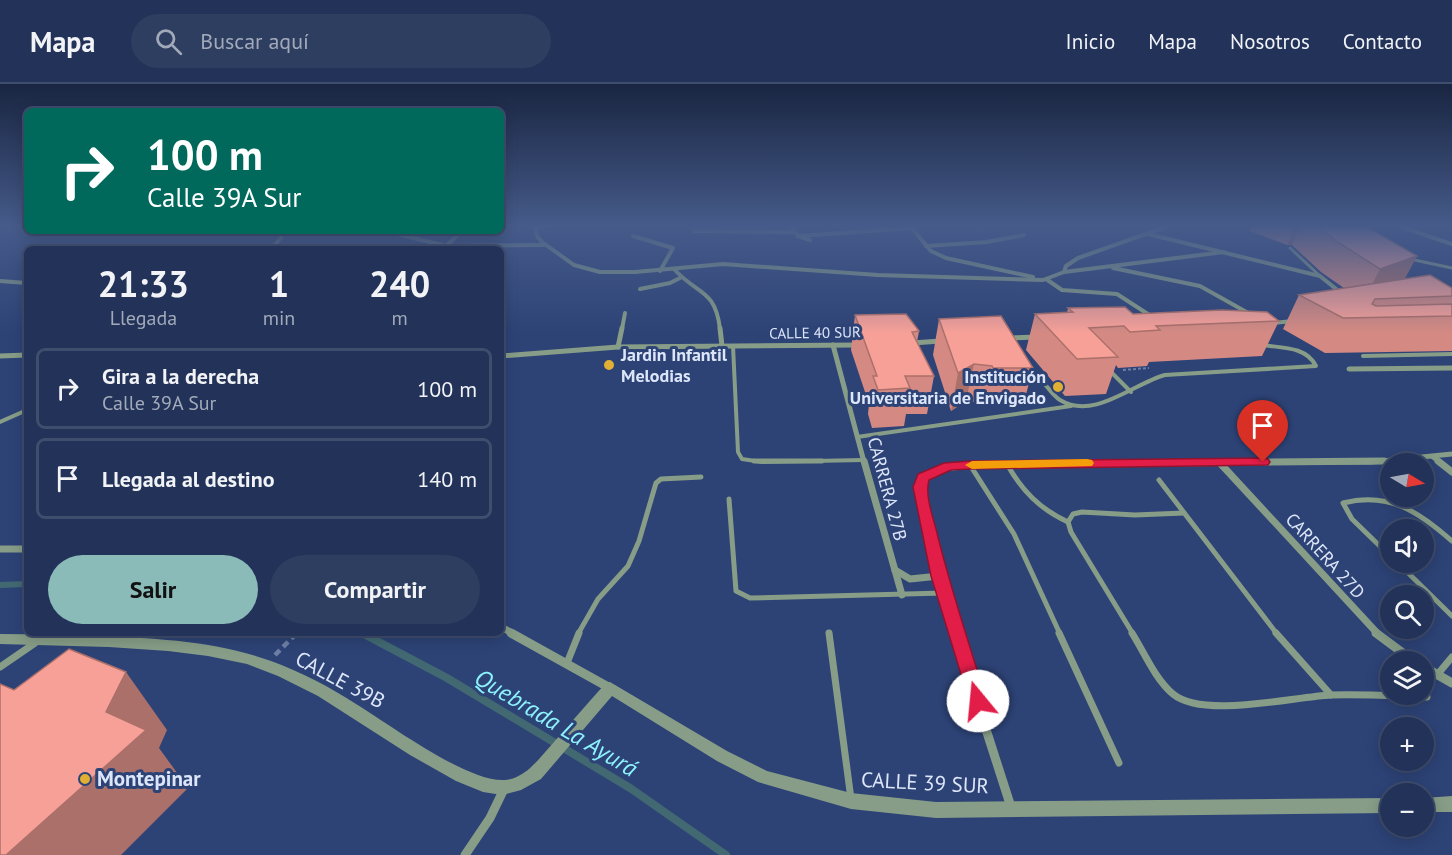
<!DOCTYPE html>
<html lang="es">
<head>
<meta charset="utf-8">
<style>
  :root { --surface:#223258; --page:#2e3e61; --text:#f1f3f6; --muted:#a2aaba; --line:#3f4d6e; --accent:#8bbbb9 }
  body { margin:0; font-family:"PT Sans",sans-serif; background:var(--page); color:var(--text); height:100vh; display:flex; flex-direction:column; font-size:22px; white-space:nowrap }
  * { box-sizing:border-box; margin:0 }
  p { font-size:20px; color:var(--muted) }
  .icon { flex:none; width:33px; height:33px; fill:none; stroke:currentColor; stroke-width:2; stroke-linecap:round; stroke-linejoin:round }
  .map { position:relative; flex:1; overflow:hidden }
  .side { position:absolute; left:24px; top:162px; width:480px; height:390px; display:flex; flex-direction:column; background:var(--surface); border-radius:9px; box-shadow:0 3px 15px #0003,0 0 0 2px var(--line) }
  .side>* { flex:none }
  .hud { position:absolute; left:24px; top:24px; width:480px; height:126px; border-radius:9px; box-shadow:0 3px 15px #0003,0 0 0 2px var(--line); background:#00695c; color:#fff; overflow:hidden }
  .needle { width:39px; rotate:100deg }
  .controls { position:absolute; left:1380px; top:369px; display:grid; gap:12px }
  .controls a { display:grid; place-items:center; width:54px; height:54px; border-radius:50%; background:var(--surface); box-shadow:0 3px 15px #0003,0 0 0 2px var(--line); font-size:30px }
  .pin { position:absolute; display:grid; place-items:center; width:51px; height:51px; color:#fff; margin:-62px -26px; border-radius:50% 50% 50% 0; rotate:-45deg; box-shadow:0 0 6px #0007 }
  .pin .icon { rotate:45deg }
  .me { position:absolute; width:66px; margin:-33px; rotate:343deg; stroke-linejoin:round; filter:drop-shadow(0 0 4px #0008) }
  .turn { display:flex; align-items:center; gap:21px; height:126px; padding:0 24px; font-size:27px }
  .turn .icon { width:78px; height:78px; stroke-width:2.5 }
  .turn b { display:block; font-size:42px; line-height:51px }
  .eta { display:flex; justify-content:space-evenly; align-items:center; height:102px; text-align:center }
  .eta b { font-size:36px; font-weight:700; line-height:42px }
  .action { display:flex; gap:12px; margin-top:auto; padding:12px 24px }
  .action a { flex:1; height:69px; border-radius:36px; background:var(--accent); color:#111; font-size:24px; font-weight:700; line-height:69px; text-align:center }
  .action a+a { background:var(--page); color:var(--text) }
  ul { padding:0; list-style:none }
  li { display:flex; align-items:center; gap:18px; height:81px; margin:0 12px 9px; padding:0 12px; border:3px solid var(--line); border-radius:9px }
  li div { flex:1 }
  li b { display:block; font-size:22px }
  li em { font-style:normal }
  header { display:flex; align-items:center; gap:36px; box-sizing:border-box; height:84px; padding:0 30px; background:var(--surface); border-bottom:2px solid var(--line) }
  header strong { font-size:28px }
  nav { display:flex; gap:33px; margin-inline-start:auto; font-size:21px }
  .search { width:420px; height:54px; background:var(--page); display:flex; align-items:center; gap:15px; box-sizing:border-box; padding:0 21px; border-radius:33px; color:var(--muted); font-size:22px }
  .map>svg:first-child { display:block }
</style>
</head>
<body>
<header>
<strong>Mapa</strong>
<div class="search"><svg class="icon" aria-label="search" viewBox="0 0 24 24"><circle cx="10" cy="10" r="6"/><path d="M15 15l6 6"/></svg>Buscar aquí</div>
<nav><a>Inicio</a><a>Mapa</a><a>Nosotros</a><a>Contacto</a></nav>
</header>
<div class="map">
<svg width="1452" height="771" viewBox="0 0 1452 771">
  <rect width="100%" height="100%" fill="#2d4376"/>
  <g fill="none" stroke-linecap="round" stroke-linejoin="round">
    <g stroke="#426972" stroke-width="6">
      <path d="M0,501l27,-1"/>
      <path d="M362,549l2,1"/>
    </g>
    <path stroke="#426972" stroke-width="8" d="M362,549l85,45 183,110 96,67"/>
    <g stroke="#6e7fa6" stroke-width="2" stroke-dasharray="3 2" stroke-linecap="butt">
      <path d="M972,141l11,6"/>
      <path d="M1123,286l26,-2"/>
    </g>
    <path stroke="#6e7fa6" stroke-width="4.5" stroke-dasharray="7 4.5" stroke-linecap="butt" d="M275,571l22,-22"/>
    <g stroke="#879d87" stroke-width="3">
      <path d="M1290,164l30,28"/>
      <path d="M1410,175l42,9"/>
    </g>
    <g stroke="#879d87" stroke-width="4">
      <path d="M733,262l5,106 4,7 20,3 101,-2"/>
      <path d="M1363,272l89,-2"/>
      <path d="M1110,287l21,21"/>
      <path d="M1038,292c7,7 14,19 22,24 34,21 74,-17 105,-25l151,-9c-10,-20 -35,-18 -54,-21"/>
      <path d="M0,338l27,-12"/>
      <path d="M857,353l214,-31"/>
    </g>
    <g stroke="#879d87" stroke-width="5">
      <path d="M754,377h68"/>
      <path d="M1007,380c15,27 33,45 61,58"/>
      <path d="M970,381l44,69 46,100"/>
      <path d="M1159,396l118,154"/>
      <path d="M729,415l7,92 14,7 194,-5"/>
      <path d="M1390,472l-38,-37 -9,-16c46,-12 76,9 109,38"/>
      <path d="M1397,478l55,54"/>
      <path d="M578,550l20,-35 30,-33 11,-25 17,-58 5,-4 40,-2"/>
      <path d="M1133,550l-62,-102 -3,-10 5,-8 9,-2 53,3 49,-2"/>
    </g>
    <g stroke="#879d87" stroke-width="7">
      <path d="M829,549l22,166"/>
      <path d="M1059,549l60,130"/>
      <path d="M1132,549c12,19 23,46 41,61 30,25 119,3 158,1 31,-1 64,1 96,2"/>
      <path d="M1276,549l55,62"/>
      <path d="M567,579l12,-30"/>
      <path d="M0,583l35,-24"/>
      <path d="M1437,591l15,-18"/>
    </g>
    <g stroke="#879d87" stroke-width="4">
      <path d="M535,141l2,11 5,6 32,23 26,7h35l88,-8 155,11 165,5 21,-8 160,-20"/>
      <path d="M790,141l8,11 12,4"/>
      <path d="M909,141l22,26 15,7 87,19"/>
      <path d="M1396,141l56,19"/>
      <path d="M534,144l17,-3"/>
      <path d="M385,147l61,15 98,-1"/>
      <path d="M694,147l99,1"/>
      <path d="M1148,150l172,42 21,17"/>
      <path d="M633,152l40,12 -13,23"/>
      <path d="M798,152l114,-8"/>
      <path d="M446,162l16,-15"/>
      <path d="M926,162l60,-4 38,-7"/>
      <path d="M271,165l10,-11"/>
      <path d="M1113,184l87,18 50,28"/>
      <path d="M674,185c23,26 41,19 46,60"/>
      <path d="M1064,188l2,-6 12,-8 93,-33"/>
      <path d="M1046,195l16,11 55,4 37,24"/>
      <path d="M0,197l27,2"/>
      <path d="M640,205l30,-6 10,-5"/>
      <path d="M1272,239l22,-2"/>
      <path d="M622,245l3,-16"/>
    </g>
    <g stroke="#879d87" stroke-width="5">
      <path d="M720,244l2,18"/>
      <path d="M1008,254l29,-1"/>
      <path d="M912,259l29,-2"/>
      <path d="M833,261l31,117"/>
      <path d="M618,263l4,-19"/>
      <path d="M0,272l27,-1"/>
      <path d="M501,272l117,-9 239,-2"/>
      <path d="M1349,285l103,-1"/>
      <path d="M1433,373l7,5"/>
      <path d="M1331,378h41l80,-8"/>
    </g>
    <g stroke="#879d87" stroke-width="7">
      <path d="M864,377l38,134"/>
      <path d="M1438,377l14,11"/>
      <path d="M1219,378l159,172"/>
      <path d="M0,465h27"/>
      <path d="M895,486l15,9 29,-3"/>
      <path d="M501,543l13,7"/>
      <path d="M956,550l-33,-126 -2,-16 2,-15 23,-9 24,-3 414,-4"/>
    </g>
    <g stroke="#879d87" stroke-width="9">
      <path d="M511,549l99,55"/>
      <path d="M955,549l56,174"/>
      <path d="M1376,549l39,29"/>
      <path d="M1424,583l28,16"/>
      <path d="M465,771l25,-37 14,-29"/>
    </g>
    <g fill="#879d87" fill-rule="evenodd">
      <path d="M0,550c32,0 64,1 96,2 59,2 119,5 175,25 30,11 59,26 85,43 33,20 112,79 149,76 8,0 18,-6 24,-11 9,-8 17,-18 25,-27 17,-20 34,-39 51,-58l5,-2 117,69 40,20 84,22 85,9 454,-4v15l-454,5 -85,-9 -93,-27 -41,-21 -105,-65 -71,83 -20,11 -19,5 -19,-3 -27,-11 -46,-26 -92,-59 -40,-20 -31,-12 -39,-8 -40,-5 -59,-4 -109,-3z"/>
      <path d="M1452,712v16h-28v-14z"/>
    </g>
  </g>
  <g fill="#d48a83">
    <path d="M1253,141h110l41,54 48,9v63l-127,2 -42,-24 16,-34 45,-7 -23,-16 -29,-27h-5l-37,-14z"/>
    <path d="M1068,224l65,6 146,7 -17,35 -113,6 -2,4 -29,2 -2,-3 -10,29 -41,2 -39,-46 9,-36 32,-1z"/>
    <path d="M855,231l64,16 -2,11 17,34 -7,38h-21l-2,12 -32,2 -4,-14 1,-10 -18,-54z"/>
    <path d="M939,235l94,49 -10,38h-39l-1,-3 -17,-2 -15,10 -18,-56z"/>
  </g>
  <g fill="#ac706a">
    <path d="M1296,141h5l-9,20h-5z"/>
    <path d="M1417,172l-17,32 -37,14 17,-33z"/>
    <path d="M974,280l-8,37 -15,10 7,-38z"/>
    <path d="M126,588l41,58 -8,18 29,40 -67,67h-115l100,-143z"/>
  </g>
  <g fill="#f6a098" stroke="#ac706a" stroke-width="1.5">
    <path d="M1317,141h46l54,31 -37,13 -44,-28z"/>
    <path d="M1430,191l22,13v8l-77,3 -3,5 4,2 76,-2v12l-109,2 -44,-23z"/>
    <path d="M1125,223l8,7 89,-4 45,2 12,9 -123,5 4,4 -30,2 -6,-6 -35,2 29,29 -41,2 -42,-45 38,-2 -5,-4z"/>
    <path d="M906,230l13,17 -7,1 22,44h-29l5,12 -32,2 -5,-14h4l-22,-61z"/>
    <path d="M1001,232l32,52h-40l-1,-2 -18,-2 -16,9 -19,-54z"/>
    <path d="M69,565l57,23 -20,40 40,18 -140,125h-6v-171l14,6z"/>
  </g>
  <linearGradient id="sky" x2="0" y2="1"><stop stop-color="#192541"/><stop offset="0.57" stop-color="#465b8a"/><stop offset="1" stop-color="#465b8a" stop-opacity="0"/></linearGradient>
  <rect width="1452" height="249" fill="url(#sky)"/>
  <path fill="#e11d48" stroke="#92132f" stroke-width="1.5" d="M1263,374l5,1 2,3 -2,3 -298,4 -19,1 -22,10c-4,15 3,34 7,49 14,58 33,115 51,172l-2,6 -7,2 -7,-2 -40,-131 -18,-89 5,-13 26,-11 26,-2z"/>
  <path fill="#f59e0b" d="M1087,375l5,1 2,3 -2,3 -120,3 -7,-4 7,-4z"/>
  <g fill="#e1af34" stroke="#2d4376" stroke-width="2">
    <circle cx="609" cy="281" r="6"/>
    <circle cx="1058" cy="303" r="6"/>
    <circle cx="85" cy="695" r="6"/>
  </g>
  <g text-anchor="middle" stroke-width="6" stroke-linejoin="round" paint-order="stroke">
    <g font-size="15" fill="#dde6f9" stroke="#2d4376">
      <text transform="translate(815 249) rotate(-1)" y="5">CALLE 40 SUR</text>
    </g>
    <g font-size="18" font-weight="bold" fill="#dde6f9" stroke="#2d4376" text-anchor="start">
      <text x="621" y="277">Jardin Infantil<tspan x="621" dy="21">Melodias</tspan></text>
      <text x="1046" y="299" text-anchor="end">Institución<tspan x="1046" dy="21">Universitaria de Envigado</tspan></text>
    </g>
    <g font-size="18" fill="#dde6f9" stroke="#2d4376">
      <text transform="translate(887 405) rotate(75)" y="6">CARRERA 27B</text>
      <text transform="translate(1325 472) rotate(48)" y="6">CARRERA 27D</text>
    </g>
    <g font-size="21" fill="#dde6f9" stroke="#2d4376">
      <text transform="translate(340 596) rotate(28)" y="7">CALLE 39B</text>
      <text transform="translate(925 699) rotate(3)" y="7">CALLE 39 SUR</text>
    </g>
    <g font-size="21" font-weight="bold" fill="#dde6f9" stroke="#2d4376" text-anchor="start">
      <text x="97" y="702">Montepinar</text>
    </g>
    <g font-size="24" font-style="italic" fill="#8df3fe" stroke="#2d4376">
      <text transform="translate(556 639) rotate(31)" y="8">Quebrada La Ayurá</text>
    </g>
  </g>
</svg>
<div class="controls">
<a><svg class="needle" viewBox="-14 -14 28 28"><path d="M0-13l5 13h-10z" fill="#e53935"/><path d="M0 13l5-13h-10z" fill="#a2aaba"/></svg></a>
<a><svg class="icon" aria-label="sound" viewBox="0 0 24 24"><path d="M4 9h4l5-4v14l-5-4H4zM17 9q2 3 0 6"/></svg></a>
<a><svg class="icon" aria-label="search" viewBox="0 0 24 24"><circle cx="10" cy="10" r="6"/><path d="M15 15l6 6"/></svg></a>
<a><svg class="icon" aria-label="layers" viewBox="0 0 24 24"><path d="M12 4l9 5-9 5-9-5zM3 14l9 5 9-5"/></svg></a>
<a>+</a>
<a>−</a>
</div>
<div class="pin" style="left:1263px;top:378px;background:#d93025"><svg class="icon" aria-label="arrive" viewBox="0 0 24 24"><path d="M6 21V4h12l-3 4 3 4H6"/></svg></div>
<svg class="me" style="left:978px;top:617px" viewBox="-20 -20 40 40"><circle r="19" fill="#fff"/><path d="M0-13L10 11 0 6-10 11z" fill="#e11d48"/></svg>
<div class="hud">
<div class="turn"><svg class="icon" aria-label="right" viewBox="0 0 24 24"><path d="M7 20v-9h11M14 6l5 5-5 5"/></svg><div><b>100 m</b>Calle 39A Sur</div></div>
</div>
<section class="side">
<div class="eta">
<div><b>21:33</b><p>Llegada</p></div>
<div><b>1</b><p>min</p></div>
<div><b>240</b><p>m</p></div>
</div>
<ul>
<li><svg class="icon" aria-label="right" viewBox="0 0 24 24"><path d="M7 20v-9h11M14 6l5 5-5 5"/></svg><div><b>Gira a la derecha</b><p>Calle 39A Sur</p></div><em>100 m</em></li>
<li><svg class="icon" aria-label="arrive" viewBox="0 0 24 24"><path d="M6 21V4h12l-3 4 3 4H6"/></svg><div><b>Llegada al destino</b></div><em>140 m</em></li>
</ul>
<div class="action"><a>Salir</a><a>Compartir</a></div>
</section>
</div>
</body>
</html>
